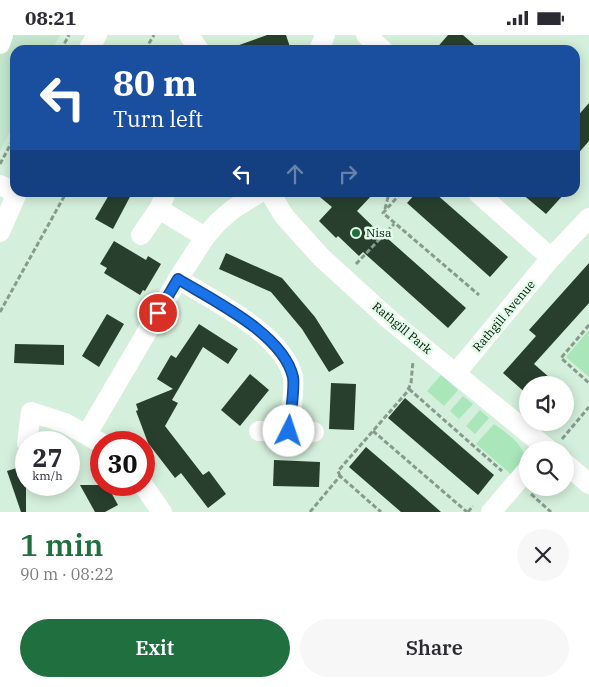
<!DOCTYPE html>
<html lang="en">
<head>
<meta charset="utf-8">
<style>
  :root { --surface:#fff; --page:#f7f7f7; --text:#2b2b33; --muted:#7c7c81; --accent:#206f3f }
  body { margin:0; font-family:"IBM Plex Serif",serif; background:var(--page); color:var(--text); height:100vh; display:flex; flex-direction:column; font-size:19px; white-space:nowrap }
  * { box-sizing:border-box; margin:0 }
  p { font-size:16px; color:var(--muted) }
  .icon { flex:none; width:28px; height:28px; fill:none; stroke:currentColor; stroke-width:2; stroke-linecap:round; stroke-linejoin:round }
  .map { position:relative; height:477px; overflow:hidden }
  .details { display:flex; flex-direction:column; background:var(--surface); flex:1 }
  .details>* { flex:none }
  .hud { position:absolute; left:10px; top:10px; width:570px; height:152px; border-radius:15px; box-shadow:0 2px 12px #0003; background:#1a4fa0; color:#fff; overflow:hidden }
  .fabs { position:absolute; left:519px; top:341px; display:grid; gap:10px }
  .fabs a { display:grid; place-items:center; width:55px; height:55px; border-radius:50%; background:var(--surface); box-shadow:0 2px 12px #0003; font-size:25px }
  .speed { position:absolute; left:15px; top:396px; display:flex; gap:10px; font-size:25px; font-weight:700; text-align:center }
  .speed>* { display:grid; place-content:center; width:65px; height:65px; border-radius:50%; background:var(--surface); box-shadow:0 2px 12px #0003; line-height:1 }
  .speed small { font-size:12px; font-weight:400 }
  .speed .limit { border:8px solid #d22; background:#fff; color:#111 }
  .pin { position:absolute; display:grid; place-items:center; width:42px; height:42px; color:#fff; margin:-21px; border:2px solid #fff; border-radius:50%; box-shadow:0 1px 5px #0007 }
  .me { position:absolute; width:55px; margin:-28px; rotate:4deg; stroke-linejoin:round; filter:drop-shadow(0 0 4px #0008) }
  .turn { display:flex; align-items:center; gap:18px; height:105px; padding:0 20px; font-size:22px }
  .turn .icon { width:65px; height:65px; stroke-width:2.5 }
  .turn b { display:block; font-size:35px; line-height:42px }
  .lanes { display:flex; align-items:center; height:48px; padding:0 20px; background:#0003; justify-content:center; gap:25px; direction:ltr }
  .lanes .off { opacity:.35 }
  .round { display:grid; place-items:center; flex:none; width:52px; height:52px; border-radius:26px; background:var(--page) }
  .head { display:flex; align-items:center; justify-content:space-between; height:85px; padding:0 20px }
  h1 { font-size:30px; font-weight:600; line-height:38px; color:var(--accent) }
  .action { display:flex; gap:10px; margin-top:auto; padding:10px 20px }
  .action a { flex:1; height:58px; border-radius:30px; background:var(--accent); color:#fff; font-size:20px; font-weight:600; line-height:58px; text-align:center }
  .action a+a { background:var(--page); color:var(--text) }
  .status { display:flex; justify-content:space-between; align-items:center; height:35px; padding:0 25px; background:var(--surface); direction:ltr }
  .status svg { height:14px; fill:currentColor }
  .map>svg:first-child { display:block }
</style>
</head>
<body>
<div class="status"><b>08:21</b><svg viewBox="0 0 49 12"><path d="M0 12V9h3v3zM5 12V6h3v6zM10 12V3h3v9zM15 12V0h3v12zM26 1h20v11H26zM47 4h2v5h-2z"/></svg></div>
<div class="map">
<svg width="589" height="477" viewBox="0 0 589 477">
  <rect width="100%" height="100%" fill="#d4efdb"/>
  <path fill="#c4e6cc" d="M0,0h60l-8,15h-37v72l-15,29z"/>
  <g fill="#a9e6b9">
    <path d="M589,295v47l-23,-20z"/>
    <path d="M441,340l17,15 -14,16 -17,-15z"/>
    <path d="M463,361l10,8 -14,15 -9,-8z"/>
    <path d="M480,375l9,8 -14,16 -9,-8z"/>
    <path d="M494,389c11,8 36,23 28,39 -2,5 -7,9 -10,12l-36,-31z"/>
  </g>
  <g fill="#283f2e">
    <path d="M267,0h19l4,12 -10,3h-48l-1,-2z"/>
    <path d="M448,0h15l17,15h-45z"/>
    <path d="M589,68v38l-14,16v-38z"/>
    <path d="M110,158h22l-19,36 -18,-10z"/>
    <path d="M315,158h59l-17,18 29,28 1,-1 79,70 -18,20 -85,-76 -4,4 -21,-20 -2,2 -17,-17 13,-14z"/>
    <path d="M416,158h19l73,64 -18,20 -83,-74z"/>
    <path d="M521,158h44l-19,21z"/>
    <path d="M114,206l32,19 2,-4 13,8 -16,27 -2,-1 -3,5 -36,-22 3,-5 -7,-4z"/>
    <path d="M226,218l56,25 33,39 29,46 -15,9 -27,-43 -31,-37 -52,-23z"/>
    <path d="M589,228v40l-55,61 24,21h-30v10l-25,-22 33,-37 -7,-6z"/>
    <path d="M107,279l17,10 -25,43 -17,-11z"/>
    <path d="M199,289l39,25 -10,15 -25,-17 -31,53 6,3 -13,23 38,49 6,-4 17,23 -18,14 -27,-35 -6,5 -27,-35 -12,-32 2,-1 -2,-6 37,-15 -16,-10 14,-24 5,3z"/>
    <path d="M15,309l49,1v20l-50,-2z"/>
    <path d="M250,339l19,16 -29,36 -19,-16z"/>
    <path d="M331,348l25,1 -2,46 -25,-1z"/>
    <path d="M405,363l89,77 -16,20 -90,-77z"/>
    <path d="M366,412l49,42 26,23h-40l-52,-45z"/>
    <path d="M274,425l46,2 -1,25 -46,-1z"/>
    <path d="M23,431l3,11v35h-5l-14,-41z"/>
    <path d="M80,450h27l11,20 -13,7h-10z"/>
  </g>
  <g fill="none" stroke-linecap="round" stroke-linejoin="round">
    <g stroke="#879b8c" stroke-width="3" stroke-dasharray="5 2.5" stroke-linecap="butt">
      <path d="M61,15l8,-15"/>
      <path d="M145,15l9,-15"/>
      <path d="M0,129l15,-28"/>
      <path d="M575,139l5,4"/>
      <path d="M401,158l-18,20 96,82"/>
      <path d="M385,174l4,-16"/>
      <path d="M356,229l38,-40"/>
      <path d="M0,277l66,-119"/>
      <path d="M589,290l-28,33 28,25"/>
      <path d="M409,354l93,82"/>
      <path d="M373,396l94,81"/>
      <path d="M562,404l27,-32"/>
      <path d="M340,441l-2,-5 69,-79 4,-9 2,-22"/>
      <path d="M531,459l20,18"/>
      <path d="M310,477l30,-36 41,36"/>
      <path d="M468,477l5,-6"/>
    </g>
    <g stroke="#fff" stroke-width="20">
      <path d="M189,0l10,15"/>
      <path d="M366,0l17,15"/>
      <path d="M0,9l3,-9"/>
      <path d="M88,15l9,-15"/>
      <path d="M319,15l6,-15"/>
      <path d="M0,150l15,7"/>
      <path d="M270,158l14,23 37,41 69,63 159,130"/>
      <path d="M478,158l73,65"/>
      <path d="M159,174l46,28"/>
      <path d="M0,197l17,-39"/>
      <path d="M141,200l18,-26 6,-14"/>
      <path d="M178,244c36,22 105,55 115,98 2,11 -3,42 -4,54"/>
      <path d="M456,338l95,-115 38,-40"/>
      <path d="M259,396l55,1"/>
      <path d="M87,399l91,-155 27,-42 13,-15 15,-13 26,-16"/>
      <path d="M27,408l4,-31 34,11 36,20"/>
      <path d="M565,428l24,21"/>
      <path d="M143,450l19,27"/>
      <path d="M491,477l37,-43"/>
    </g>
  </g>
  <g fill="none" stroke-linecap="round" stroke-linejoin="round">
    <defs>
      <path id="route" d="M158,278l20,-34c36,22 105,55 115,98 2,10 -3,42 -4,54"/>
    </defs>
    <use href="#route" stroke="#114b97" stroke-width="12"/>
    <use href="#route" stroke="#1a73e8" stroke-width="9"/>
  </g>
  <circle fill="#206f3f" stroke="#e1fde8" stroke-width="2" cx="356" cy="198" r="5"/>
  <g text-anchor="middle" stroke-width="5" stroke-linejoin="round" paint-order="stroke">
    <g font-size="12" fill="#09130c" stroke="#e1fde8" text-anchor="start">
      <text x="366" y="202">Nisa</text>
    </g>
    <g font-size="12" fill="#09130c" stroke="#e1fde8">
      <text transform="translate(504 281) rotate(-50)" y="4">Rathgill Avenue</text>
      <text transform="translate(402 293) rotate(40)" y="4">Rathgill Park</text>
    </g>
  </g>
</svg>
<div class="fabs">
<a><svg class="icon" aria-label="sound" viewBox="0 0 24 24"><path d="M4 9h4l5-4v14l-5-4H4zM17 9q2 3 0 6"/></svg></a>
<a><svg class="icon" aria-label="search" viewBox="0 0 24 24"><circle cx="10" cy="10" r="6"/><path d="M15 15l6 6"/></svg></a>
</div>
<div class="speed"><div>27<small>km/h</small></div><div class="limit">30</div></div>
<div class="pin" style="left:158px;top:278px;background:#d93025"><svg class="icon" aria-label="arrive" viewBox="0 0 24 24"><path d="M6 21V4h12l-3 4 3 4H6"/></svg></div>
<svg class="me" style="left:289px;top:396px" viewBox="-20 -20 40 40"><circle r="19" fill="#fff"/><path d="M0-13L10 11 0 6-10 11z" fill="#1a73e8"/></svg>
<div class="hud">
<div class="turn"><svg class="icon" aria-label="left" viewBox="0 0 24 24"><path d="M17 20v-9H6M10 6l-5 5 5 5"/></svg><div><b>80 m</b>Turn left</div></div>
<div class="lanes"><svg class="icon" aria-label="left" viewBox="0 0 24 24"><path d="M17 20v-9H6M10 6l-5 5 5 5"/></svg><svg class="icon off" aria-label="ahead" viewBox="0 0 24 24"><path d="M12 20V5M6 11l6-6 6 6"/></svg><svg class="icon off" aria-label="right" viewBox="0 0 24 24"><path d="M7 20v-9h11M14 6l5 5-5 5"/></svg></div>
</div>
</div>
<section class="details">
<div class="head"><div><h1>1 min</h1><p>90 m · 08:22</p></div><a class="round"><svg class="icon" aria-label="close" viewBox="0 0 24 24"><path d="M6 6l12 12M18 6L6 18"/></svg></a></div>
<div class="action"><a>Exit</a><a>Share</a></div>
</section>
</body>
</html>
